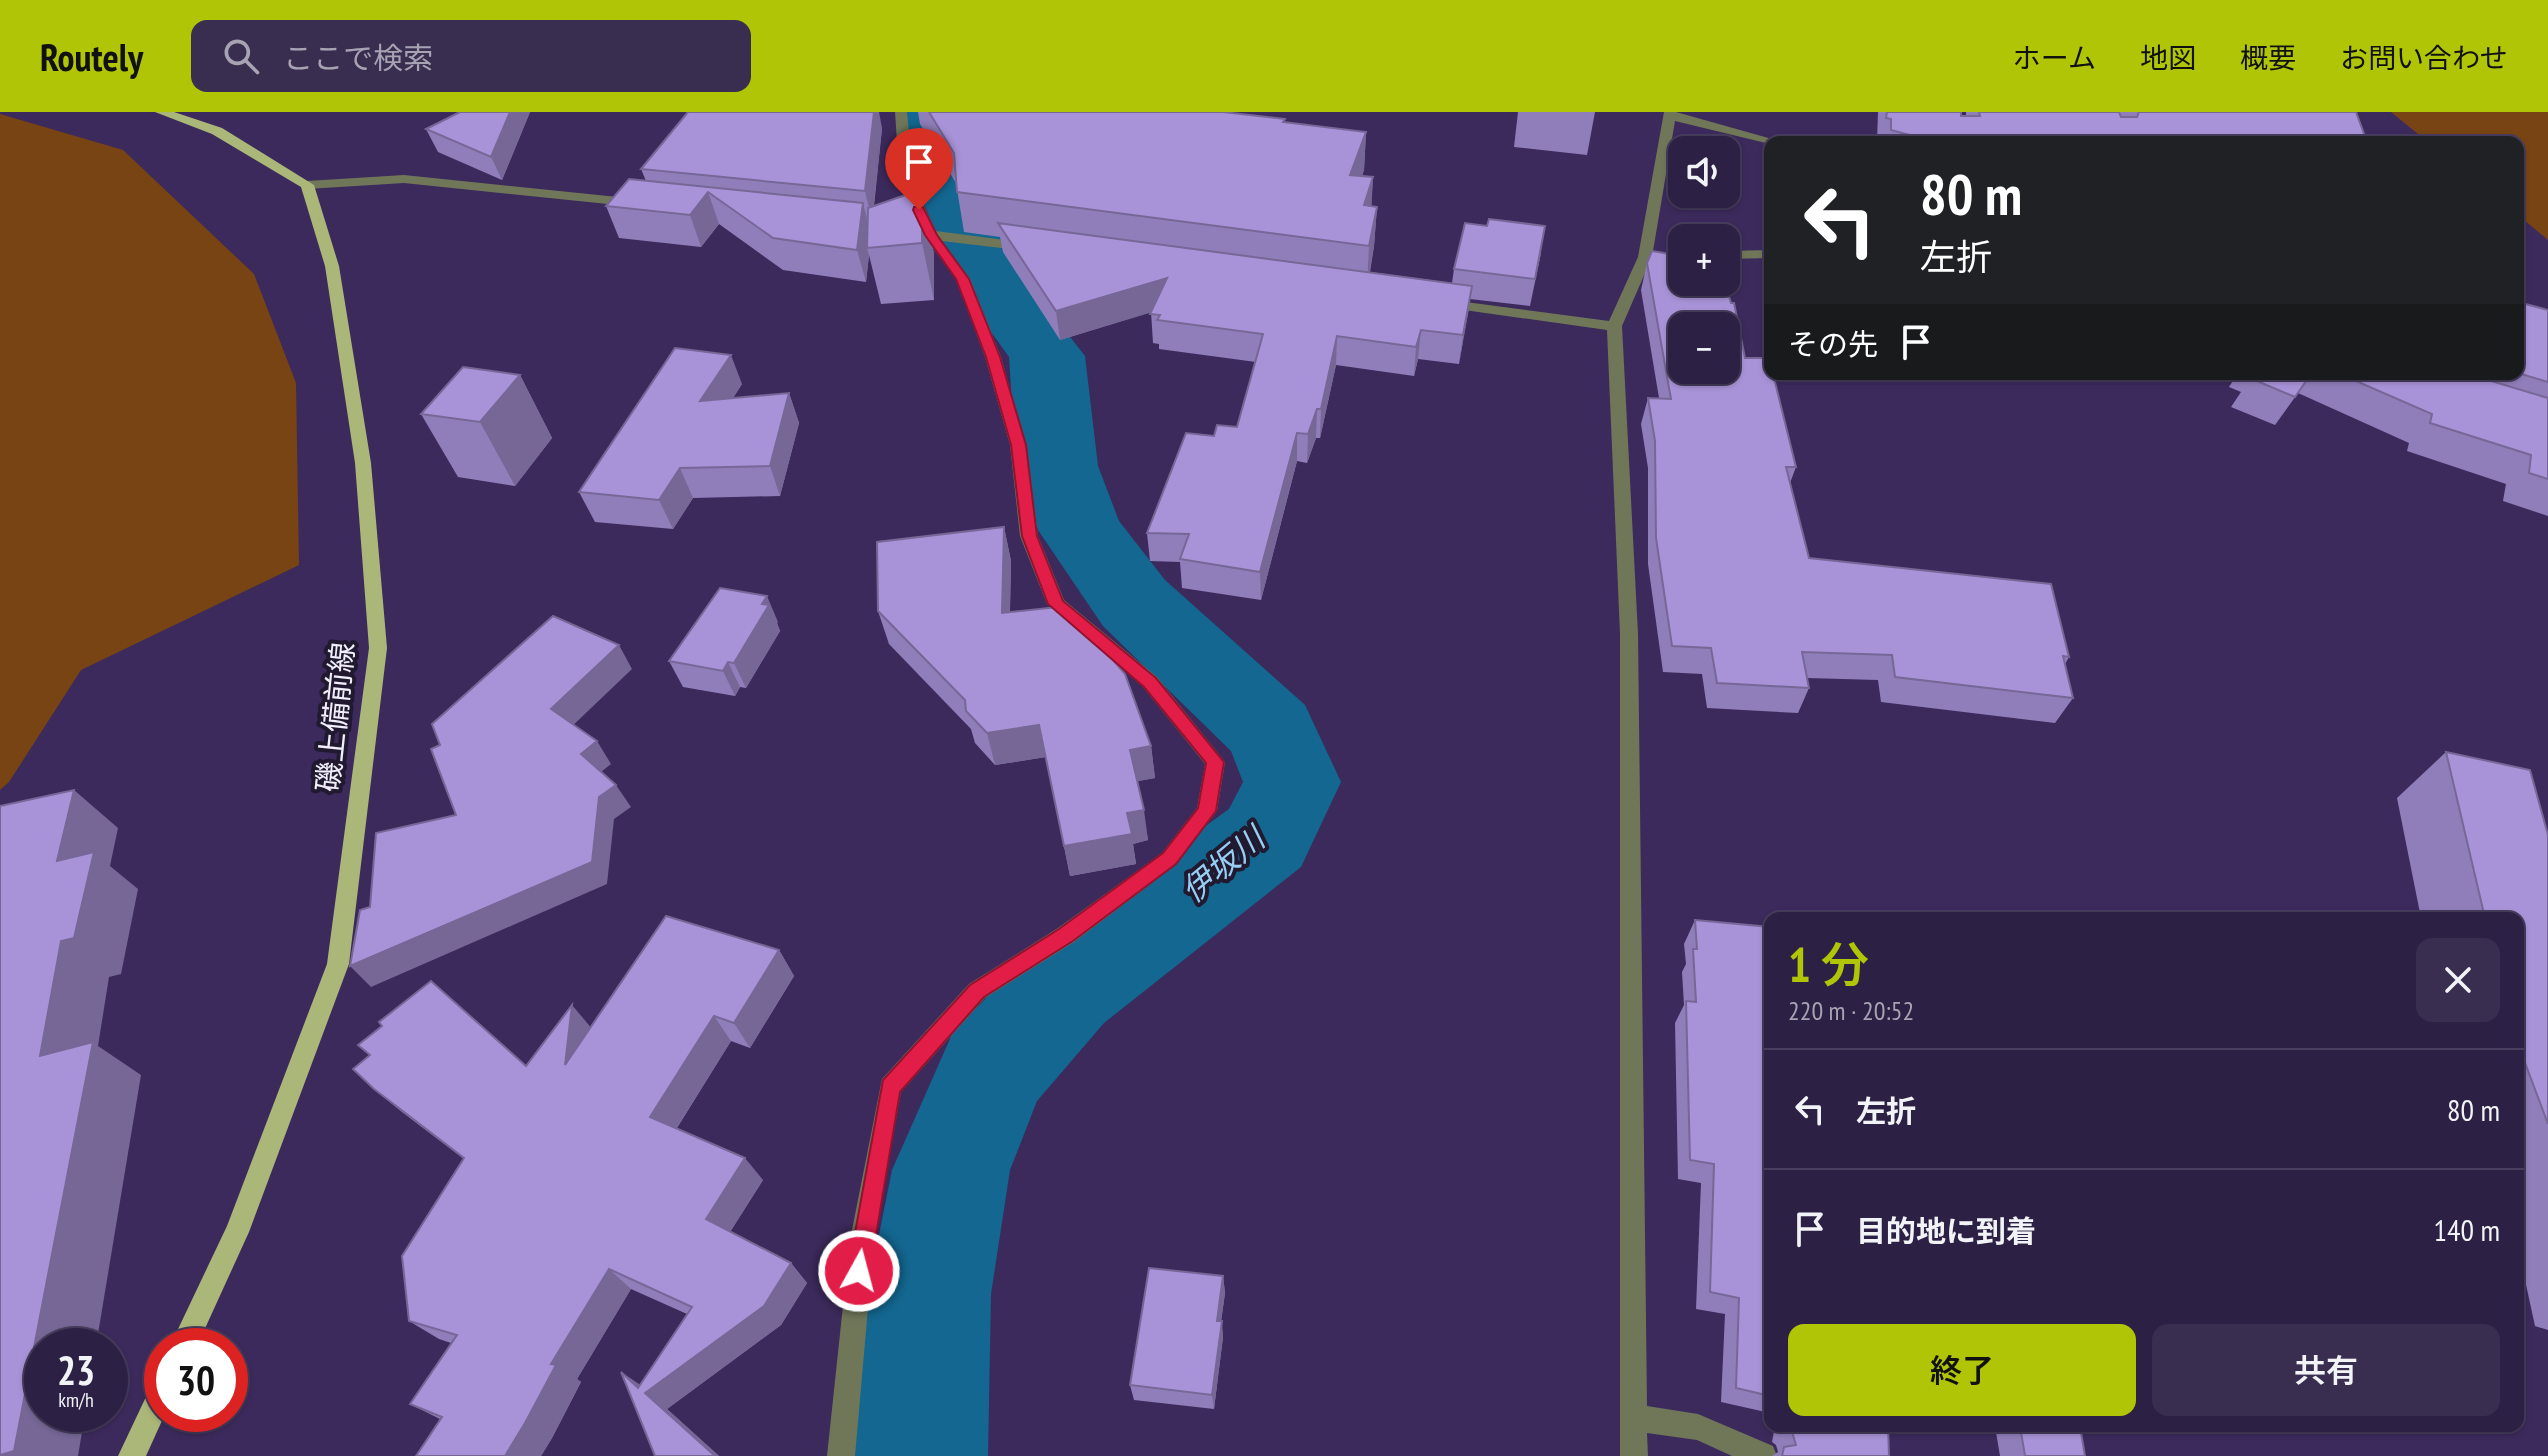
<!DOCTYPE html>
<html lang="ja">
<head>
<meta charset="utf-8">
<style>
  :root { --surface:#2d2045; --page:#392d50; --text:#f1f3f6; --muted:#a7a3b3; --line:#483e5e; --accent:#afc506 }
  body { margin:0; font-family:"PT Sans Narrow","Noto Sans JP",sans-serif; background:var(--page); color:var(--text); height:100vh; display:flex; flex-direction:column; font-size:30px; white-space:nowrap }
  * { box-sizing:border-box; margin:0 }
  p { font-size:26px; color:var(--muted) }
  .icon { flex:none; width:44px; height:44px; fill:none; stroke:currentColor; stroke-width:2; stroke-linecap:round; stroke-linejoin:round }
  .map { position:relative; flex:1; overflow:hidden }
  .drawer { position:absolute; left:1764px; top:800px; width:760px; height:520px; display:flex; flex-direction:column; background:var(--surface); border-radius:16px; box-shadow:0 2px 6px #0004,0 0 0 2px var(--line) }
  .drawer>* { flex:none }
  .hud { position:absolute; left:1764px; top:24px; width:760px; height:244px; border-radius:16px; box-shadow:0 2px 6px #0004,0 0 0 2px var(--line); background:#202124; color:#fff; overflow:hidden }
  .buttons { position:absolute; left:1668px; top:24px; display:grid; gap:16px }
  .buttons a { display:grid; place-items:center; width:72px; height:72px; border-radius:16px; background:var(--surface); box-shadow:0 2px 6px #0004,0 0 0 2px var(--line); font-size:40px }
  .speed { position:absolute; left:24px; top:1216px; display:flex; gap:16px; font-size:40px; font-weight:700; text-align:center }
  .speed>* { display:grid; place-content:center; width:104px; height:104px; border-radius:50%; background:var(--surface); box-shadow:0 2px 6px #0004,0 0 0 2px var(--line); line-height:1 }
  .speed small { font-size:20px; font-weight:400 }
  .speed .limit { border:12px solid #d22; background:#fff; color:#111 }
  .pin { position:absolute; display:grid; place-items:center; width:68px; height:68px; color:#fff; margin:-82px -34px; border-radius:50% 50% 50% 0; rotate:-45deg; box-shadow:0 0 8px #0007 }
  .pin .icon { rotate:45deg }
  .me { position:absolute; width:88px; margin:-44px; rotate:7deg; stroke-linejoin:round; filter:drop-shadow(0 0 6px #0008) }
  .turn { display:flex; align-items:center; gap:28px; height:168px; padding:0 24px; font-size:36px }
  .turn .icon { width:104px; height:104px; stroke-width:2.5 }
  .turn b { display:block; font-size:56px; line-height:68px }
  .then { display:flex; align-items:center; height:76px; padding:0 24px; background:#0003; gap:16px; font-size:30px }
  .round { display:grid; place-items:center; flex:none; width:84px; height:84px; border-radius:16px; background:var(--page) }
  .head { display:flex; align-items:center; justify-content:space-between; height:136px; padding:0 24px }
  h1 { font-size:48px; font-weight:600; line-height:60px; color:var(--accent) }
  .button { display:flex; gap:16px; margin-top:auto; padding:16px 24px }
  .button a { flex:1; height:92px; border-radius:16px; background:var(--accent); color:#111; font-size:32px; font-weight:600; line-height:92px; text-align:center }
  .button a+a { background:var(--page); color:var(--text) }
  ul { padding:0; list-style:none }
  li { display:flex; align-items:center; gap:24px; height:120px; padding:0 24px; border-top:2px solid var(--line) }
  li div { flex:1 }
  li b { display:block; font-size:30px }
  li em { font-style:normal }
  header { display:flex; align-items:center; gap:48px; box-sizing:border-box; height:112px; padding:0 40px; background:var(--accent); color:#111 }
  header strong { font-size:38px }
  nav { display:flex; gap:44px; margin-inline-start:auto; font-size:28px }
  .search { width:560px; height:72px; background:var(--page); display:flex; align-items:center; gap:20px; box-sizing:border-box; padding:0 28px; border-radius:16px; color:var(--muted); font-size:30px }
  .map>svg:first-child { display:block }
</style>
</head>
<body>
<header>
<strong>Routely</strong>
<div class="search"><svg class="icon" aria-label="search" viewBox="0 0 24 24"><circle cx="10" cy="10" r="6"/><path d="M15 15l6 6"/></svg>ここで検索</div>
<nav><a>ホーム</a><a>地図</a><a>概要</a><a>お問い合わせ</a></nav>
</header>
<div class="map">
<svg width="2548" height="1344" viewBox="0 0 2548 1344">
  <rect width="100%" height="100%" fill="#3c2a5c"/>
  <g fill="#794414">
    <path d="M2391,0h157v128l-30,-25v-73h-90z"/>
    <path d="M0,2l123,36 131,124 42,109 3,182 -218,105 -72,112 -9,8z"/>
  </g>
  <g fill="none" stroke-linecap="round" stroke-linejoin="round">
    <path fill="#136791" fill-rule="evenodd" d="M901,0h62l-3,28 72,148 53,68 13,110 21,55 46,59 140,125 36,77 -40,85 -197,156 -67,78 -27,69 -19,124 -3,162h-134l13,-162 25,-124 61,-138 75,-77 201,-146 14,-27 -12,-31 -128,-125 -65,-96 -22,-64 -7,-109 -46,-64 -67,-153z"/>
    <g fill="#707759" fill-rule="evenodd">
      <path d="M895,0h12l7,73 22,46 91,12 7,4 -7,4 -85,-10 28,38 31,78 25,88 12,91 26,64 93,77 68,85 -8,49 -41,54 -102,77 -89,56 -84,94 -27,148 -19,216h-28l23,-216 32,-161 87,-95 89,-56 104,-75 35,-45 8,-44 -62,-77 -96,-83 -27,-68 -10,-91 -25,-88 -29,-78 -30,-40 -9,-5 5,-4 -22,-45z"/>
      <path d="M1664,0h12l107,30h-13v2l-95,-23 -23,136 -30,69 16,308 9,772 51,8 75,32 4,10h-45l-35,-16 -50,-7 1,23h-28v-822l-13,-304 -164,-23 -7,-4 7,-4 166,22 29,-64z"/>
      <path d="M404,63l233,24 7,4 -7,4 -233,-24 -97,6 -7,-4 7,-4z"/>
      <path d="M1770,138v8l-44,1v-8z"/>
    </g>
    <g fill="#aab778" fill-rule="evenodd">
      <path d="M155,0h19l48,16 92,57 25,81 32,197 16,185 -38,316 -100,268 -52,114h-27l57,-120 100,-262 42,-316 -14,-185 -30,-197 -24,-79 -89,-53z"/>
      <path d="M162,1266v36h3l-19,42h-28l35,-74z"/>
    </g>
  </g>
  <g fill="#907eba">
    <path d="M530,0l-28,68 -64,-28 -12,-23z"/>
    <path d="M918,0h305l62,10 81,10 -2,38 -2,6 11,1 -2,29 6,1 -3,39 -4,26 82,11 2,-14 87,-16 -11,53 -60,-7 -11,65 -41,-5 -4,17 -78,-11 -16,73h-4l-9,25 -10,-2 -36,139 -79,-12 -2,-26 -30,-1 -3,-28 67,-97 23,-9 19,-65 -97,-13v-5l-6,-1 -2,-31 -91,28 -57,-88 -3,-15 -36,-5 -8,-49 -36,-59z"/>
    <path d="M1518,0h77l-8,43 -73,-8z"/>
    <path d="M1878,0h83v4h5v-4h390l11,30h-490z"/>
    <path d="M882,16l-8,78 48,-8 12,56v46l-53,4 -12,-49 -3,27 -83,-12 -64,-46 -18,23 -82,-9 -13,-32 40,-25 -5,-12z"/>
    <path d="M1647,151l98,95 51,109 -6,16 19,75 260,99 -4,7 8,34 -18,25 -174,-21 -3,-22 -71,-2 2,10 -11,25 -91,-5 -5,-34 -39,-2 -15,-108v-96l-7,-44 7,-26h11l-18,-108z"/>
    <path d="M2518,190l30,8v206l-45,-15 3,-17 -99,-33 2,-8 -111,-50 -23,32 -44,-18 10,-15 -12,-5 5,-8 -4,-1 3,-4h285z"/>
    <path d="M520,263l32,63 -37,48 -57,-9 -37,-63z"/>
    <path d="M742,272l-9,14 56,-5 10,30 -19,73 -87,2 -20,31 -78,-7 -16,-30z"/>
    <path d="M1004,415l7,34 -1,51 141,134 4,32 -18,3 11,59 -15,4 3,20 -66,12 -24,-119 -51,8 -20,-22 -4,-14 -82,-85 -11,-33z"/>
    <path d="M778,510l-1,1 3,8 -34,57 -6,-1 -5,9 -52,-9 -14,-26z"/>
    <path d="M2446,640l102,83v495l-13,-4 -17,-78v-330h-97l-24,-120z"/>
    <path d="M1695,808l75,7v486l-49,-11 4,-88 -29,-5 5,-126 -23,-4 -3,-156 9,-18 -2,-33 4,-8 -2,-20z"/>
    <path d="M779,838l15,26 -44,72 -19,-7 -54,87 86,52 -33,52 61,31 16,20 -26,42 -114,84 52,47h-64l-34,-84 19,13 47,-71 -56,-25 -54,90 4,3 -29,56 -11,18h-125l24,-37 -30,-15 41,-61 -12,-4 -30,-18 55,-162 -62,-47 -28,-23 -4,-34 156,11 64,-39z"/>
    <path d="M1223,1164l2,17 -4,28 2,16 -9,72 -80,-9 -4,-15z"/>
    <path d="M1775,1314h125l-12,8 1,22h-117l6,-4 -2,-7 -4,-3z"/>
    <path d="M1995,1314h85l5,30h-85z"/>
  </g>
  <g fill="#766797">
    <path d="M510,0h20l-28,68 -11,-23z"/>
    <path d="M874,0h5l3,16 -10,93 -7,-30z"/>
    <path d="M1366,20l-2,38 -16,44 2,-39z"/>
    <path d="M1373,65l-2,39 -7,-11z"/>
    <path d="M708,80l11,32 -18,23 -11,-32z"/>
    <path d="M922,86l12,56v46l-12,-57z"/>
    <path d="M863,91l8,32 -4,13 2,7 -3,27 -9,-32z"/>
    <path d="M1377,95l-3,39 -7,40 2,-40z"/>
    <path d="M1167,166l2,29 -109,33 -4,-29z"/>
    <path d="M1472,174l-4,28 -9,50 4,-29z"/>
    <path d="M1421,218l-3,29 -4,17 2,-29z"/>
    <path d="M1337,224l-1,29 -16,73 1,-29z"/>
    <path d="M731,243l11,29 -30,46 -12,-29z"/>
    <path d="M520,263l32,63 -37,48 -35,-64z"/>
    <path d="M789,281l10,30 -19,73 -10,-30z"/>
    <path d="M1317,297l-1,29 -9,25 1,-29z"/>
    <path d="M1297,321v28l-36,139 -1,-28z"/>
    <path d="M680,356l13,30 -20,31 -14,-29z"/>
    <path d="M1004,415l7,34 -2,85 -7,-33z"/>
    <path d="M767,484l11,26 -1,1 3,8 -34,57 -12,-25 28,-59z"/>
    <path d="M619,533l13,24 -66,63 -15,-23z"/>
    <path d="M728,550l12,25 -5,9 -12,-25z"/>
    <path d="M1039,613l7,32 -51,8 -8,-32z"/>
    <path d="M597,629l14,23 -15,12 -15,-22z"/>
    <path d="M1151,634l4,32 -21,4 -4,-32z"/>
    <path d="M616,673l15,22 -17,12 -7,65 -236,103 -21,-21z"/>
    <path d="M74,678l44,38 -8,38 28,23 -17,85 -12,3 -11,69 43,29 -45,271h-54v68h43l-7,42h-78l40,-400 17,-195z"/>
    <path d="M1144,698l4,30 -15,4 3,20 -66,12 -6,-30 63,-33z"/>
    <path d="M779,838l15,26 -44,72 -16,-25z"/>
    <path d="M572,893l21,25 -28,35z"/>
    <path d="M714,904l17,25 -62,99 -19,-23z"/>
    <path d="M745,1046l18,22 -38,60 -19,-21z"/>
    <path d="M791,1151l16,20 -26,42 -114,84 52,47h-4l-94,-84 23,16z"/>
    <path d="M609,1157l22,20 -54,90 4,3 -29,56 -11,18h-36l46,-92z"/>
    <path d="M1223,1164l2,17 -6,44 -2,-16z"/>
    <path d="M1222,1209l1,16 -9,72 -2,-14z"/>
  </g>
  <g fill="#a893d8" stroke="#766797" stroke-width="2" fill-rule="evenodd">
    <path d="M460,0h50l-19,45 -65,-28z"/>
    <path d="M688,0h186l-9,79 -224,-22z"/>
    <path d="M929,0h294l62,7 -2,3 83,10 -16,43 23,2 -9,28 13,2 -8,39 -412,-54 -3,-39z"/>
    <path d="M1887,0h74v4h19l-1,-4h140l2,5h16l2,-5h217l11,30h-436l1,-1 -41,-11v-11l-5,-1z"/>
    <path d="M629,67l234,24 -6,47 -84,-12 -65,-46 -18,23 -84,-9z"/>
    <path d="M917,79l5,7v45l-55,5 1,-40z"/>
    <path d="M1489,107l56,7 -10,53 -81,-10 11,-46 22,3z"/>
    <path d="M998,111l474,63 -9,49 -42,-5 -5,17 -79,-11 -16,73h-4l-9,25 -11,-1 -37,139 -80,-13 9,-25 -42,-1 39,-100 28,3 3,-11 20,2 26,-93 -106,-14 3,-5 -10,-1 17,-36 -111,33z"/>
    <path d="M1652,139l30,5v26h43l6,21h3l11,55h24l1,16h3l23,93h-10l23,91 242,26 18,73 -6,-1 10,42 -178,-21 -3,-22 -90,-3 7,36 -92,-5 -6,-35 -39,-2 -16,-108 -1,-97 -7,-43 23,1 -24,-136zM1682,214h44v44h-44z"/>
    <path d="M2518,190l30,8v72l-30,-9z"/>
    <path d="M675,236l56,7 -31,46 89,-8 -19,73 -90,2 -21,32 -80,-8z"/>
    <path d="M463,255l57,8 -40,47 -59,-8z"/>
    <path d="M2253,262h58l-16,23 -45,-19z"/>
    <path d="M2340,262h128l80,24v81l-19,-6 2,-18 -101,-32 2,-9z"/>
    <path d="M1004,415l-2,86 65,-7 58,68 26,72 -21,4 14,60 -17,3 5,21 -68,12 -25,-121 -52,8 -21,-22 -1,-11 -87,-89 -1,-69z"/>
    <path d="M720,476l47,8 -5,8 7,1 -35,58 -6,-1 -5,9 -54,-10z"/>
    <path d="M553,504l66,29 -68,64 46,32 -16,13 35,31 -17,12 -7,65 -242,104 10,-56 10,-3 6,-74 80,-18 -25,-66 9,-4 -8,-21z"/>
    <path d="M2446,640l84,18 18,65v289l-30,-80v-126h-33z"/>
    <path d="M74,678l-17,71 37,-9 -20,86 -13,3 -21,115 53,-14 -79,409 -14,4v-649z"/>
    <path d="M666,804l113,34 -45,73 -20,-7 -64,101 95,41 -39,61 85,44 -27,43 -119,87 70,63h-60l-34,-84 17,16 54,-81 -83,-38 -58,95 5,1 -31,58 -20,33h-89l26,-39 -32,-13 47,-69 -48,-14 -7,-65 62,-98 -90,-69 -21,-20 17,-14 -12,-10 24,-19 -3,-4 52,-41 95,85 46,-61 -7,60z"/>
    <path d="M1695,808l75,7v469l-34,-8 3,-90 -29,-6 4,-128 -24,-4 -4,-159 10,1 -3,-53h4z"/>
    <path d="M1149,1156l74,8 -6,45h5l-10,74 -82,-10z"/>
    <path d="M1788,1314h100l1,30h-107l2,-9 12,-2 -4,-13 -4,-3z"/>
    <path d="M2020,1314h60l5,30h-60z"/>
  </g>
  <path fill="#e11d48" stroke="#92132f" stroke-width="2" d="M914,95h9l14,28 32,44 31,78 26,88 11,91 26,65 93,77 68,84 -8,49 -40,53 -103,77 -89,56 -84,95 -30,179 -3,8 -8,3 -8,-3 -3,-8 35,-191 87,-95 89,-56 104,-76 35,-45 8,-45 -62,-76 -96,-83 -26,-68 -11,-91 -25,-88 -30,-78 -31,-44 -12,-25z"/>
  <g text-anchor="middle" stroke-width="8" stroke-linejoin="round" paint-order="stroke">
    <g font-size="30" fill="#f1eefb" stroke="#20192f">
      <text transform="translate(336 605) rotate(-84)" y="10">磯上備前線</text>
    </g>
    <g font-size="32" font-style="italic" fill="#96cef3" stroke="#20192f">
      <text transform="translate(1223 753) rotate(-40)" y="11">伊坂川</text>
    </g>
  </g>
</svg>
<div class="buttons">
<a><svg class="icon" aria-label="sound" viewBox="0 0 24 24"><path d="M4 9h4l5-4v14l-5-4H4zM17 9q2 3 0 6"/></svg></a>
<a>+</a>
<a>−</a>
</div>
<div class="speed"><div>23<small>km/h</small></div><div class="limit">30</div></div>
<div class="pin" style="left:919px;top:98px;background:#d93025"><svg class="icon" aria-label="arrive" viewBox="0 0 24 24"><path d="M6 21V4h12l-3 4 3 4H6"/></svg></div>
<svg class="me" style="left:859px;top:1159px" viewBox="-20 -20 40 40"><circle r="17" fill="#e11d48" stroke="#fff" stroke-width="3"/><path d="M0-11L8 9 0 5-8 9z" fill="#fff"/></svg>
<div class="hud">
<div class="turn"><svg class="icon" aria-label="left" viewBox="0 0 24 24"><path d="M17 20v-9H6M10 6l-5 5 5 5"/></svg><div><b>80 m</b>左折</div></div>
<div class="then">その先<svg class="icon" aria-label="arrive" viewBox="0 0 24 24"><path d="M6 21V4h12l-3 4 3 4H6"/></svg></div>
</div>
<section class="drawer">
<div class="head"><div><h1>1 分</h1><p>220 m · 20:52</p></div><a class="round"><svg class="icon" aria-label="close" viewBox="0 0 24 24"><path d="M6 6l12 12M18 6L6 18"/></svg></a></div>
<ul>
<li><svg class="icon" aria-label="left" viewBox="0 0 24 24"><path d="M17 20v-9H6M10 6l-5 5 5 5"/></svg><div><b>左折</b></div><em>80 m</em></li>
<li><svg class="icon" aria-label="arrive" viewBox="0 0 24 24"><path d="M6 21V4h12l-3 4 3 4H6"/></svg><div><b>目的地に到着</b></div><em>140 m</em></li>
</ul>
<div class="button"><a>終了</a><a>共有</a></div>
</section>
</div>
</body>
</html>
